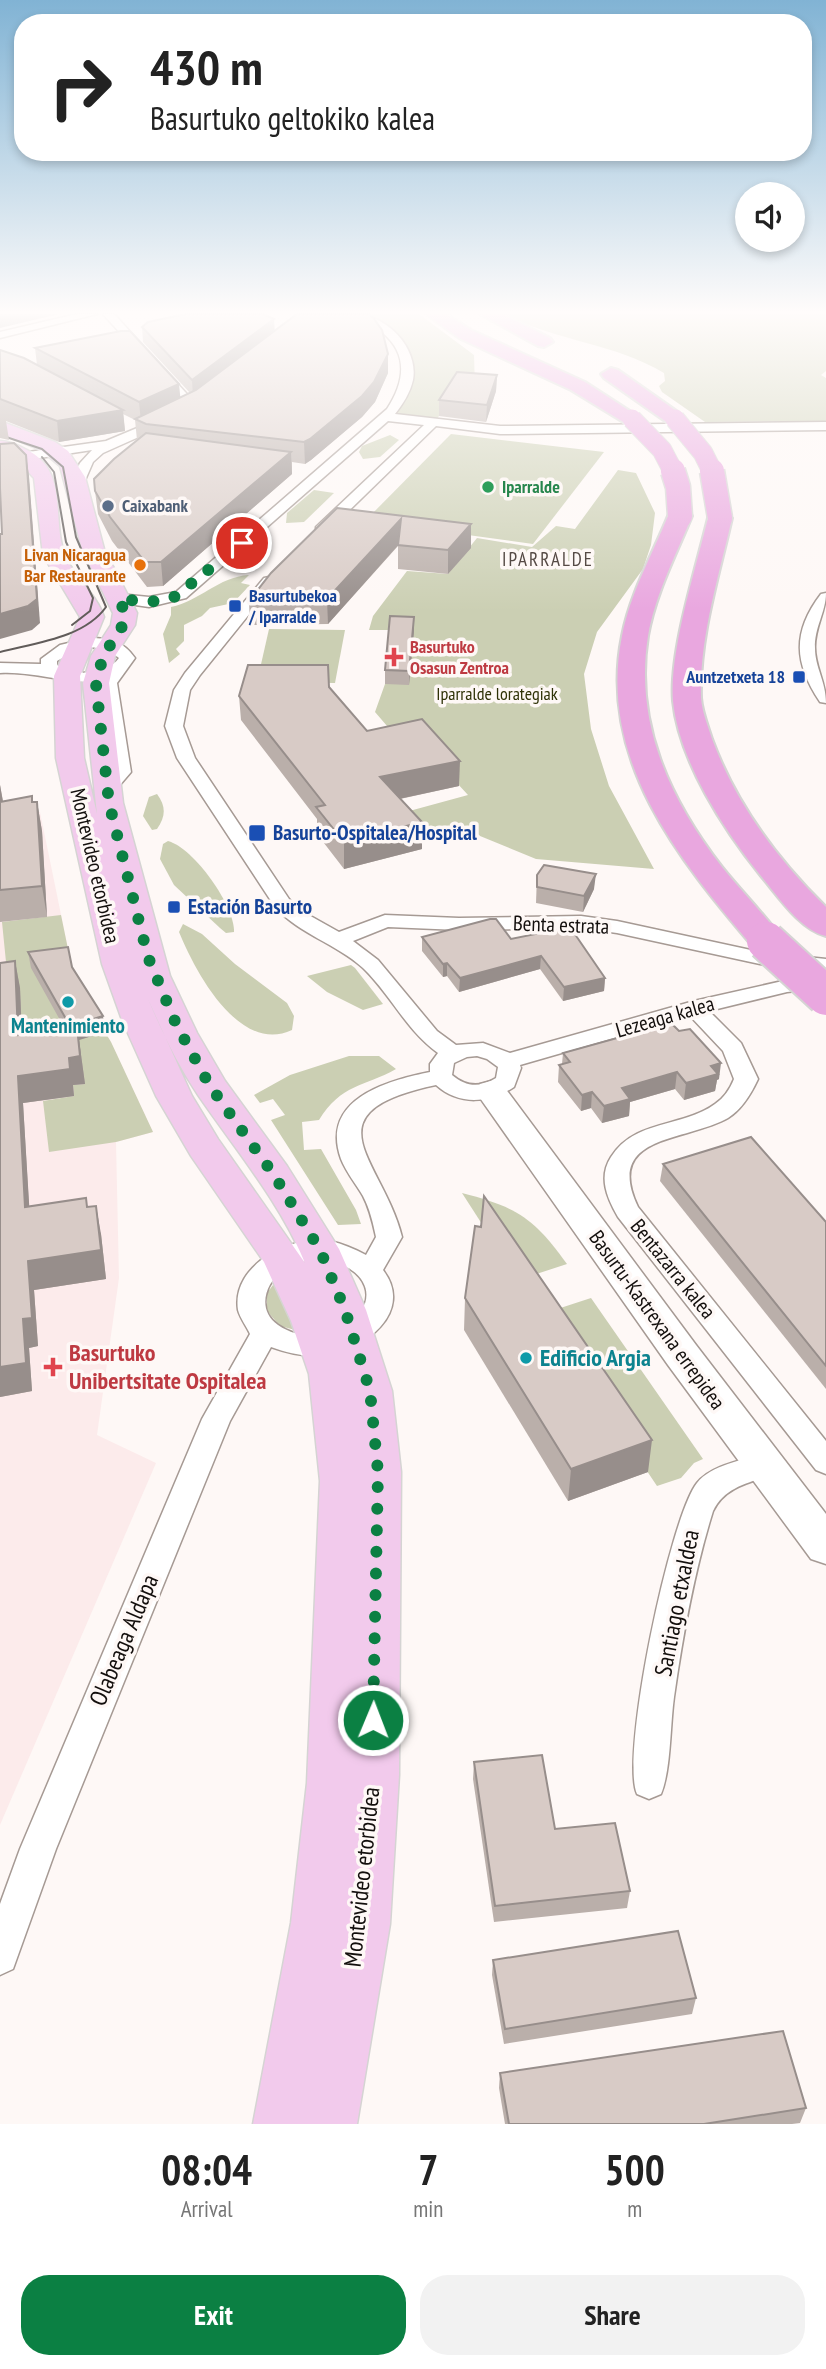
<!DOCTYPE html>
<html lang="en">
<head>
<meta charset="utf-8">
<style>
  :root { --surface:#fff; --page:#f2f2f2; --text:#222; --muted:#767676; --accent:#0b8043 }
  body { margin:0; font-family:"PT Sans Narrow",sans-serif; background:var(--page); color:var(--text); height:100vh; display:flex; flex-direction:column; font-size:26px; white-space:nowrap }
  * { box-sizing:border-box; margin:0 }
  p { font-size:23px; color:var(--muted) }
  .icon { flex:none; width:38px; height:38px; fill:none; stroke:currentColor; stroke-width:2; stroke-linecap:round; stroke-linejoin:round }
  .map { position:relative; height:2124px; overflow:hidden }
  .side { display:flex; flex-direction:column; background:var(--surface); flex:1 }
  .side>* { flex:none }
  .top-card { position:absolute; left:14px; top:14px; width:798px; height:147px; border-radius:28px; box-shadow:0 4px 10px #0003; background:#fff; color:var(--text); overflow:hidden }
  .fabs { position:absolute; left:735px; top:182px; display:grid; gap:14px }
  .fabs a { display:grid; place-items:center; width:70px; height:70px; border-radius:50%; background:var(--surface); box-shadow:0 4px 10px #0003; font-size:35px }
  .pin { position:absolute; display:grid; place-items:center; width:60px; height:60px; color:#fff; margin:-30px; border:4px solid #fff; border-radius:50%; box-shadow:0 2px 7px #0007 }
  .me { position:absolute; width:77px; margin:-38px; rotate:1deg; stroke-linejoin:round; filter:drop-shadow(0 0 5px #0008) }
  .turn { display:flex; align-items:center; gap:24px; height:147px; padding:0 21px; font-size:32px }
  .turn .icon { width:91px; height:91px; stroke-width:2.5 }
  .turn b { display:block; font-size:49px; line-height:60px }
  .eta { display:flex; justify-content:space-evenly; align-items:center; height:119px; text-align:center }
  .eta b { font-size:42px; font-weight:800; line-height:49px }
  .button { display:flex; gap:14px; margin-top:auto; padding:14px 21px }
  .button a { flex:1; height:80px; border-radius:28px; background:var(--accent); color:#fff; font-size:28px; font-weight:800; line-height:80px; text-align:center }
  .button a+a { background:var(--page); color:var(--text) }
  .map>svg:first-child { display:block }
</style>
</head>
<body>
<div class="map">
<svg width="826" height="2124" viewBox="0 0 826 2124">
  <rect width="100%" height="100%" fill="#fef8f6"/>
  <path fill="#fcebeb" d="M40,812l35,171 36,59 42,90 -37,10 3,136 -22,157 59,28 -156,362v-1009z"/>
  <g fill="#cbcfb3">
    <path d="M365,314h54l55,41 1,34 -18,-1 -20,31 -37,-3 -6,-4 14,-60z"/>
    <path d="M504,314h322v57l-5,4 5,3v43l-121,1 -43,-30 -3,-6 6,-5 -1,-8c-50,-30 -109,-32 -160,-59z"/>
    <path d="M451,434l153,18 -71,92 -168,-23z"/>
    <path d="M390,435l9,5 -19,17 -17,2 -4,-7 3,-6z"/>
    <path d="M618,470l18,3 19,40 -4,32 -8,24 -46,63 -13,42 7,55 18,57 45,83 -118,-10 -78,-32 -41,3 -15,-17 66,-18 -46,-50 -16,3 -31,-36 10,-28 5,-54h-21l4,-14 34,-45 41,3 29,-36 55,9 24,-21 19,3z"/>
    <path d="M314,490l20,3 -30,29 -18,1 1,-10z"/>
    <path d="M249,575l-8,8 9,2 -17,18 -23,5 -8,8 -18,9v16l-8,8 4,5 -11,9 -6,-29 8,-19v-8c29,-6 47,-30 78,-32z"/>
    <path d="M269,629l76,1 -10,53 -78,-1z"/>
    <path d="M157,794c9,12 9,22 0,35l-5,1 -9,-14 6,-19z"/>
    <path d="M168,841c26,7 67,65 66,91l-8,1 -6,-5 -46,-43 -14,-26 3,-15z"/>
    <path d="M61,915l14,68 36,59 42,90 -37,10 -67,10 -6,-51 31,-5 -1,-11 12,-1 -55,-23 -9,-33v-15l-21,-49 6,-2 -4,-40z"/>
    <path d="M183,924l19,10 33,30 52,39 7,13 -2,14c-53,25 -97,-59 -113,-98z"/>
    <path d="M351,965l4,3 28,36 -20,6 -36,-18 -20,-16z"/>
    <path d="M349,1056h30l17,13c-32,18 -55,15 -77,51l-17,2 2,28 17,-1 35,61 5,14 -23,1 -67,-105 14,-5 -12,-16 -13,4 -6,-8 36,-20z"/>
    <path d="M462,1193c55,14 72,25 105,71l-49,16z"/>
    <path d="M279,1277l24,55 -23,-6 -13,-15v-18z"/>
    <path d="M591,1298l112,161 -9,4 -13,15 -24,8 -115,-172z"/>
  </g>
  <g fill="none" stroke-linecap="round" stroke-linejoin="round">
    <defs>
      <g id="street">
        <path d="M77,314h20l-97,24v-6z"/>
        <path d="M103,314h11l82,90v4h-8z"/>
        <path d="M354,314c31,0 65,33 59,66 -3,13 -10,24 -18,34l105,12 326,-4v8l-326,4 -64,-8 -110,107h-10v-6l108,-102 -36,-4 -202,177 -37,9 -35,-5 -3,-3 8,-5 30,3 27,-5 211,-183c17,-26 22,-54 -4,-76 -9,-7 -20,-12 -29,-19z"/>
        <path d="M166,416l4,1v6l-67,30 -10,9 -10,23h-10l-2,-3 9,-19 12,-13 -92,14v-8l106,-15z"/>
        <path d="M269,577l7,4 -76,94 -10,15 -7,36 12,32 94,141 9,10 41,23 46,-17 74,3 122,-2 36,5 143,31 66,7v12l-66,-7 -143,-31 -36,-5 -122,2 -71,-3 -35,14 25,19 59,71 19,14 27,-2 27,10 184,-52 93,-21 39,-2v10l-39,4 -78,19 32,32 17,36c-7,15 -16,30 -30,39 -42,24 -125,16 -90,89l188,234v33l-10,-4 -198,-253c-11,-19 -20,-40 -7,-60 24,-38 71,-29 104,-53 9,-6 15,-15 19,-25l-11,-28 -33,-35 -170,49 1,3 -7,19c-24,16 -55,19 -78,-2 -132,28 -53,75 -34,152l-19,33c32,42 -19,80 -58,85 -18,3 -37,-2 -54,-8l-41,74 -174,428 -43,120 -13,6v-71l20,-55 182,-430 48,-85c-3,-7 -10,-16 -12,-24 -7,-46 55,-76 92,-69 13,3 25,8 36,14l10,-18c-3,-14 -6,-28 -13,-41 -7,-12 -17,-24 -22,-37 -21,-59 44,-78 89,-87v-8l8,-11c-32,-23 -47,-58 -75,-85 -26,-24 -64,-34 -88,-61l-98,-149 -12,-32 9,-36 11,-17 79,-95zM477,1056l10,3 11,8 -2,11c-16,10 -30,9 -44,-3l2,-12 13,-6zM328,1259c87,27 7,105 -50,66 -22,-15 -13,-44 8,-57 13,-8 27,-8 42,-9z"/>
        <path d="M826,593c0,19 -12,35 -11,55 0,20 11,33 11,55l-6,-1c-26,-39 -28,-70 1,-108z"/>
        <path d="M90,638c20,0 33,3 45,20l-18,25 14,89 -18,21 -6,1 -9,-5 15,-18 -11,-90c-34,4 -67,-10 -102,-8v-10l41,1v-5l19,-14zM90,647l17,2 12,9c-12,17 -46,19 -62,7v-4l15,-9z"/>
        <path d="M765,1453l10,3 5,9 -5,9c-23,8 -50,12 -62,37 -19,61 -30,123 -39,186 -4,28 -3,73 -13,97l-12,5 -12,-5c-17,-38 33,-277 60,-311 14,-18 47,-23 68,-30z"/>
      </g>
      <path id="secondary" d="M491,1081l11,3 194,261 130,169v50l-15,-5 -143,-194 -188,-267 -5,-7 5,-7z"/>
      <path id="primary" d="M0,421l55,21 13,9 17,26 19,72 33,64 -2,12 -20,31 -6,27 14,120 47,173 27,57 28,48 62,85 52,83 27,61 26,81 9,81 -2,303 -9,149 -33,200h-104l38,-201 16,-140 13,-302 -11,-107 -18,-53 -27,-59 -73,-106 -35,-60 -34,-76 -20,-56 -46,-206 -2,-82 26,-59 -37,-62 -9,-77 -17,-18 -17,-8v-11c9,0 17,4 25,8 46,21 25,72 41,109 10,21 31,37 38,59l-24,59 4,82 13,56 -14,-131 8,-27 20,-31 2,-12 -31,-64 -22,-83 -19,-16 -41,-17zM148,999c14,33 30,66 50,96 37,54 82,107 107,168l-87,-124 -26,-43z"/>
      <g id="highway">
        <path d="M426,314h20l25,16 114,52 57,37 -3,4h-14l-54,-33 -112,-52z"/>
        <path d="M480,314h22l48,24 3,4 -9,5 -6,-1z"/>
        <path d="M611,368l7,2 64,45 3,4 -3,4h-14l-64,-45 -3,-4z"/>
        <path d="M680,509l8,2 4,5c-16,39 -37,79 -44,120 -14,87 22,164 74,231 20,25 43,48 62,74l-6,7 -12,4 -12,-4c-75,-88 -157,-189 -132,-312 8,-42 30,-81 46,-120l4,-5z"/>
        <path d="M720,511l8,2 4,5c-13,58 -33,120 -31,180 1,14 7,28 11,41 24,65 65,120 114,168v29c-26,-6 -48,-40 -65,-60 -37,-46 -82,-115 -88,-175 -4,-49 23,-133 35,-183l4,-5z"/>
      </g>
    </defs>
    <use href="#street" stroke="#a69a94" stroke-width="3"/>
    <use href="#secondary" stroke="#a69a94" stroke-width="3"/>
    <use href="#primary" stroke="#d5d4d3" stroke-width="3"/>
    <use href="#highway" stroke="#d5d4d3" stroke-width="4"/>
    <use href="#street" fill="#fff" fill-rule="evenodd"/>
    <use href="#secondary" fill="#fff" fill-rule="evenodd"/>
    <use href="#primary" fill="#f2caec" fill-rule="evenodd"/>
    <use href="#highway" fill="#e9a7df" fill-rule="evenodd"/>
    <g stroke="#615c5a" stroke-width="2">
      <path d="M0,435l42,14 21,18 13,70 30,70c-22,31 -71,36 -106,45"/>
      <path d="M42,457l12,15 12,70 27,56 -3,13 -18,14"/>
    </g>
    <defs>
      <g id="highway-bridge-far2">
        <path d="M632,419l30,31 12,23"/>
        <path d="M675,419l28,34 10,20"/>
      </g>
      <g id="highway-bridge-far1">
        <path d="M673,471l5,16 2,29"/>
        <path d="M712,471l8,47"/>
      </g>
      <path id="highway-bridge" d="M766,941l60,55"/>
    </defs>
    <use href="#highway-bridge-far2" stroke="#d5d4d3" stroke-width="21" stroke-linecap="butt"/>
    <use href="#highway-bridge-far1" stroke="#d5d4d3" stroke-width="27" stroke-linecap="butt"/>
    <use href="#highway-bridge" stroke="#d5d4d3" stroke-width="42" stroke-linecap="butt"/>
    <use href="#highway-bridge-far2" stroke="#e9a7df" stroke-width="19"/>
    <use href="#highway-bridge-far1" stroke="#e9a7df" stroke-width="24"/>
    <use href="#highway-bridge" stroke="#e9a7df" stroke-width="38"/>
  </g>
  <g fill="#baafaa">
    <path d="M142,327l133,4 113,42 -13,29 -13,15 -51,43 -6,4 -13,-2v12l-129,112 -16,1 -35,-46 -14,-27 -3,-23 42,-51 -2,-20 -12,-6 2,17 -66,11 -53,-21 3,19 -9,-2v-88l37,15 -2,-17 145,49 10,-4 -47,-51z"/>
    <path d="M497,375l-1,16 -10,31 -47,-6v-16z"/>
    <path d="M337,508l134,40 -23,26 -50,-5v-23l-70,78 -78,1 -1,-24z"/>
    <path d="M414,630l-5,55 -24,-1v-14z"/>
    <path d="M329,687l38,44 92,55 -59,13 22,50 -78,20 -27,-35v-15l-76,-99 -2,-24z"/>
    <path d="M0,785l3,16 29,-5 1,6h4l5,29 5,86 -47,5z"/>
    <path d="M537,875l57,14 -11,23 -47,-9z"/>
    <path d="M422,937l89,2 94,39 -1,13 -41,10 -23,-32 -81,23 -12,-16 -4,1 -21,-26z"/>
    <path d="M28,952l44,15 33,65 -26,8 6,44 -12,1 1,11 -51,7 6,103 59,1 13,27 5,45 -72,11 4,56 -9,2 3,43 -32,6v-434l15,-2 5,27 2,46 43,-5 -34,-61z"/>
    <path d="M679,1031l40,48 -2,1 -2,11 -31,9 -9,-11 -45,13 -1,14 -27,7 -11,-15 -10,3 -23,-29 1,-17 3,-1 1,-11z"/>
    <path d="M663,1164l163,58v167l-166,-208z"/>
    <path d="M465,1298l183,174 -80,29 -104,-171z"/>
    <path d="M474,1762l156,129 -3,17 -133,14 -21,-143z"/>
    <path d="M493,1960l203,38 -4,16 -188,30 -12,-69z"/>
    <path d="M500,2073l306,35 -6,15 -8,1h-287l-6,-36z"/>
  </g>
  <g fill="#978e8b">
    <path d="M0,314h59l-59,14z"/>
    <path d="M274,319l1,15 -82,62 -1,-16z"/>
    <path d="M388,354v19l-13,29 -13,15 -51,43 -6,4 -1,-22z"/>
    <path d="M497,375l-1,16 -10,31 1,-17z"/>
    <path d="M179,384l2,20 -40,18 -2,-20z"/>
    <path d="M123,410l2,21 -66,11 -2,-21z"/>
    <path d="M291,452l1,22 -129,112 -2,-24z"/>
    <path d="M26,455l3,21 11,147 -8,7 -32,9v-25z"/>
    <path d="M401,519v23l-73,82 -1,-25z"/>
    <path d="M471,524v24l-23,26v-24z"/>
    <path d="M414,617v13l-5,55v-14z"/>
    <path d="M460,761l-1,25 -79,17v-26z"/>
    <path d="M0,785l5,29 -5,-3z"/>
    <path d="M37,802l5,29 5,86 -5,-31z"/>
    <path d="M422,822v27l-78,20v-27z"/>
    <path d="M596,874l-2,15 -11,23 1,-16z"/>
    <path d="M541,956l-1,13 -81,23 1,-14z"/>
    <path d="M15,961l5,27 3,74 -5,-27z"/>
    <path d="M447,963v13l-4,1v-13z"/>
    <path d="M605,978l-1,13 -41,10 1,-14z"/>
    <path d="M103,1016l2,16 -26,8 6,44 -12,1 1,11 -51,7 8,132 -6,-28 -7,-131 51,-18 3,-16 -2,-16z"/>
    <path d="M721,1063l-2,16 -2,1 -2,11 -31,9 2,-17 25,-17z"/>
    <path d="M677,1072l-2,17 -45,13 -1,14 -27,7 2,-17 18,-18z"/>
    <path d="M592,1092l-1,16 -10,3 1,-16z"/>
    <path d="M96,1206l5,28 5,45 -72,11 4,56 -9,2 3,43 -32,6v-30l23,-48 5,-58z"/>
    <path d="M652,1440l-4,32 -80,29 3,-32z"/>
  </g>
  <g fill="#d8cbc6" stroke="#978e8b" stroke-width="2">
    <path d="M186,314h77l11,5 -82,61 -50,-53 6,-5z"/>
    <path d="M297,314h72l5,5 8,11 6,24 -14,28 -12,14 -52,43 -6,3 -158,-18 -11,-5 61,-29z"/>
    <path d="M121,331h9l49,53 -40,18 -104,-54z"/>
    <path d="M0,350l24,8 99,52 -66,11 -57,-22z"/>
    <path d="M457,372l40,3 -10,30 -48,-5z"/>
    <path d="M146,433l145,19 -130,110h-16l-35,-45 -15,-26 -1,-12 20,-20z"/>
    <path d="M14,443l12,12 11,144 -9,7 -28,8v-80h2l-2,-46v-44z"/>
    <path d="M337,508l134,16 -23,26 -50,-5 3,-26 -74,80 -78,2 22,-28z"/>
    <path d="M390,616l24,1 -5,54 -24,-1z"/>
    <path d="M248,665h80l1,22 38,44 55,-12 38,42 -80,16 42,45 -78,20 -28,-35 9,-2 -86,-109z"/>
    <path d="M32,796v6h5l5,84 -42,4v-88z"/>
    <path d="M544,865l52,9 -12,22 -47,-9v-12z"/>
    <path d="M490,919h6l15,20 59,-12 35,51 -41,9 -23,-31 -81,22 -13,-15 -4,1 -21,-27z"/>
    <path d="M68,947l4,20 31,49 -33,10 -42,-74z"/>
    <path d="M15,961l3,74 59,-8 3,29 -11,2 1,11 -52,7 7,131 61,-9 1,9 9,-1 5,44 -73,11 4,57 -9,1 3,44 -26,4v-404z"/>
    <path d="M671,1023l8,8 11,-2 31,34 -10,3 7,8 -32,9 -9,-11 -55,16 8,11 -26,7 -12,-14 -10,3 -23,-30 11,-3 -7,-9z"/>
    <path d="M751,1137l75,85v144l-163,-202z"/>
    <path d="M484,1196l168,244 -81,29 -106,-171 10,-72 6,1z"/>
    <path d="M542,1755l13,74 60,-6 15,68 -135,15 -21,-144z"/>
    <path d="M678,1931l18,67 -191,31 -12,-69z"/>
    <path d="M783,2031l23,77 -102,16h-195l-9,-51z"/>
  </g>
  <linearGradient id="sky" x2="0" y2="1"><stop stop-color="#81b3d4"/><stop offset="0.51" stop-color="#fffcfb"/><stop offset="1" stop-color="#fffcfb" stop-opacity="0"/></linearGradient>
  <rect width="826" height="612" fill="url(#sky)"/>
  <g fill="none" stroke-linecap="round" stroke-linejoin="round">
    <path stroke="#0b8043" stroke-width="12" stroke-dasharray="0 21.6" d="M242,543l-69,55 -24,4 -30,-3 6,14 -2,12 -20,31 -7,28 13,119 39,154 29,69 33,60 64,89 46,75 25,60 25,81 8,81 -5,248"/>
  </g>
  <circle fill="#2e9e5b" stroke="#fef8f6" stroke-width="2.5" cx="488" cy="487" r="7"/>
  <circle fill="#5c6f8a" stroke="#fef8f6" stroke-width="2.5" cx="108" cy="506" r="7"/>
  <circle fill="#e8710a" stroke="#fef8f6" stroke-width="2.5" cx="140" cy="565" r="7"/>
  <g fill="#1a4fb4" stroke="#fef8f6" stroke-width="2.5">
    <rect x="228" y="599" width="14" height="14" rx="3.5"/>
    <rect x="792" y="670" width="14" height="14" rx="3.5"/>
    <rect x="248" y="824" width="18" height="18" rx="3.5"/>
    <rect x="167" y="900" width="14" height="14" rx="3.5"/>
  </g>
  <g fill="#e0444e" stroke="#fef8f6" stroke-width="2.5">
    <path d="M390.5 646.5h7v7h7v7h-7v7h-7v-7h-7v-7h7z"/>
    <path d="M49.5 1356.5h7v7h7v7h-7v7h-7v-7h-7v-7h7z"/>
  </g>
  <g fill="#0f9aa8" stroke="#fef8f6" stroke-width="2.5">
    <circle cx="68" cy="1002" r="7"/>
    <circle cx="526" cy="1358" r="7"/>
  </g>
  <g text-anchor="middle" stroke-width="7" stroke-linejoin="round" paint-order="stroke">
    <g font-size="18" font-weight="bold" fill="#27864d" stroke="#fef8f6" text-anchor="start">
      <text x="502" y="493">Iparralde</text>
    </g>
    <g font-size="18" font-weight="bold" fill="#4e5e75" stroke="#fef8f6" text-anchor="start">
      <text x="122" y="512">Caixabank</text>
    </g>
    <g font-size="18" font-weight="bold" fill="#c56008" stroke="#fef8f6" text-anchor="end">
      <text x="126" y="561">Livan Nicaragua<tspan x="126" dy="21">Bar Restaurante</tspan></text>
    </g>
    <g font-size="18" font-weight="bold" fill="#164399" stroke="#fef8f6" text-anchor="start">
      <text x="249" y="602">Basurtubekoa<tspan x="249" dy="21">/ Iparralde</tspan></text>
      <text x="785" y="683" text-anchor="end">Auntzetxeta 18</text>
    </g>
    <g font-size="18" font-weight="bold" fill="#be3a42" stroke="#fef8f6" text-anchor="start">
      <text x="410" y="653">Basurtuko<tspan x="410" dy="21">Osasun Zentroa</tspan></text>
    </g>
    <g font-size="18" fill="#2f3207" stroke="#fef8f6">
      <text x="497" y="700">Iparralde lorategiak</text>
    </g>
    <g font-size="19" letter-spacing="2" fill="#554a45" stroke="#fef8f6">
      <text x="548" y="566">IPARRALDE</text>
    </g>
    <g font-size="21" font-weight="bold" fill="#164399" stroke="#fef8f6" text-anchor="start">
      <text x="273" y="840">Basurto-Ospitalea/Hospital</text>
      <text x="188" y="914">Estación Basurto</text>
    </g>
    <g font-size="21" fill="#130f0d" stroke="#fef8f6">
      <text transform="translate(95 866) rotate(77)" y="7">Montevideo etorbidea</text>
      <text transform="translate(561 925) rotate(2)" y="7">Benta estrata</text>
      <text transform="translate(665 1017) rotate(-16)" y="7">Lezeaga kalea</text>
      <text transform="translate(673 1269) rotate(51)" y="7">Bentazarra kalea</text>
      <text transform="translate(657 1320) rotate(54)" y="7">Basurtu-Kastrexana errepidea</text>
    </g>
    <g font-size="21" font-weight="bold" fill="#0d838f" stroke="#fef8f6">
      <text x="68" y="1033">Mantenimiento</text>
    </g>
    <g font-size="24" font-weight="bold" fill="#be3a42" stroke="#fef8f6" text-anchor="start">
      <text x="69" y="1361">Basurtuko<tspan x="69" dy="28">Unibertsitate Ospitalea</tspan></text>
    </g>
    <g font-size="24" font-weight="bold" fill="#0d838f" stroke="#fef8f6" text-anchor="start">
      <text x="540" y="1366">Edificio Argia</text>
    </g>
    <g font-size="24" fill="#130f0d" stroke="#fef8f6">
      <text transform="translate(677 1603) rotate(-79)" y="8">Santiago etxaldea</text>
      <text transform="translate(124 1640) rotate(-67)" y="8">Olabeaga Aldapa</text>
      <text transform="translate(362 1877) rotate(-84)" y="8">Montevideo etorbidea</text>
    </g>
  </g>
</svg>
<div class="fabs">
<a><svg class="icon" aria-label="sound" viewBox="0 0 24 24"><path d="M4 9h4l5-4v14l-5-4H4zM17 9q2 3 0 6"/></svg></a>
</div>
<div class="pin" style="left:242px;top:543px;background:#d93025"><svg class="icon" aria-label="arrive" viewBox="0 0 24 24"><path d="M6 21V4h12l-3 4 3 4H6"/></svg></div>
<svg class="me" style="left:373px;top:1720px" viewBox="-20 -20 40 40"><circle r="17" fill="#0b8043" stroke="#fff" stroke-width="3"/><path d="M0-11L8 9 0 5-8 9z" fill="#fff"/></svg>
<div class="top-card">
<div class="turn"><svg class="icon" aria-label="right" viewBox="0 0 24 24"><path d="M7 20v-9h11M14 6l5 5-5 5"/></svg><div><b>430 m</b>Basurtuko geltokiko kalea</div></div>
</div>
</div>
<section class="side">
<div class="eta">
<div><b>08:04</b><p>Arrival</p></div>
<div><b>7</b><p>min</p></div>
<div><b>500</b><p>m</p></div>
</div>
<div class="button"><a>Exit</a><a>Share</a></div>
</section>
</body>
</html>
